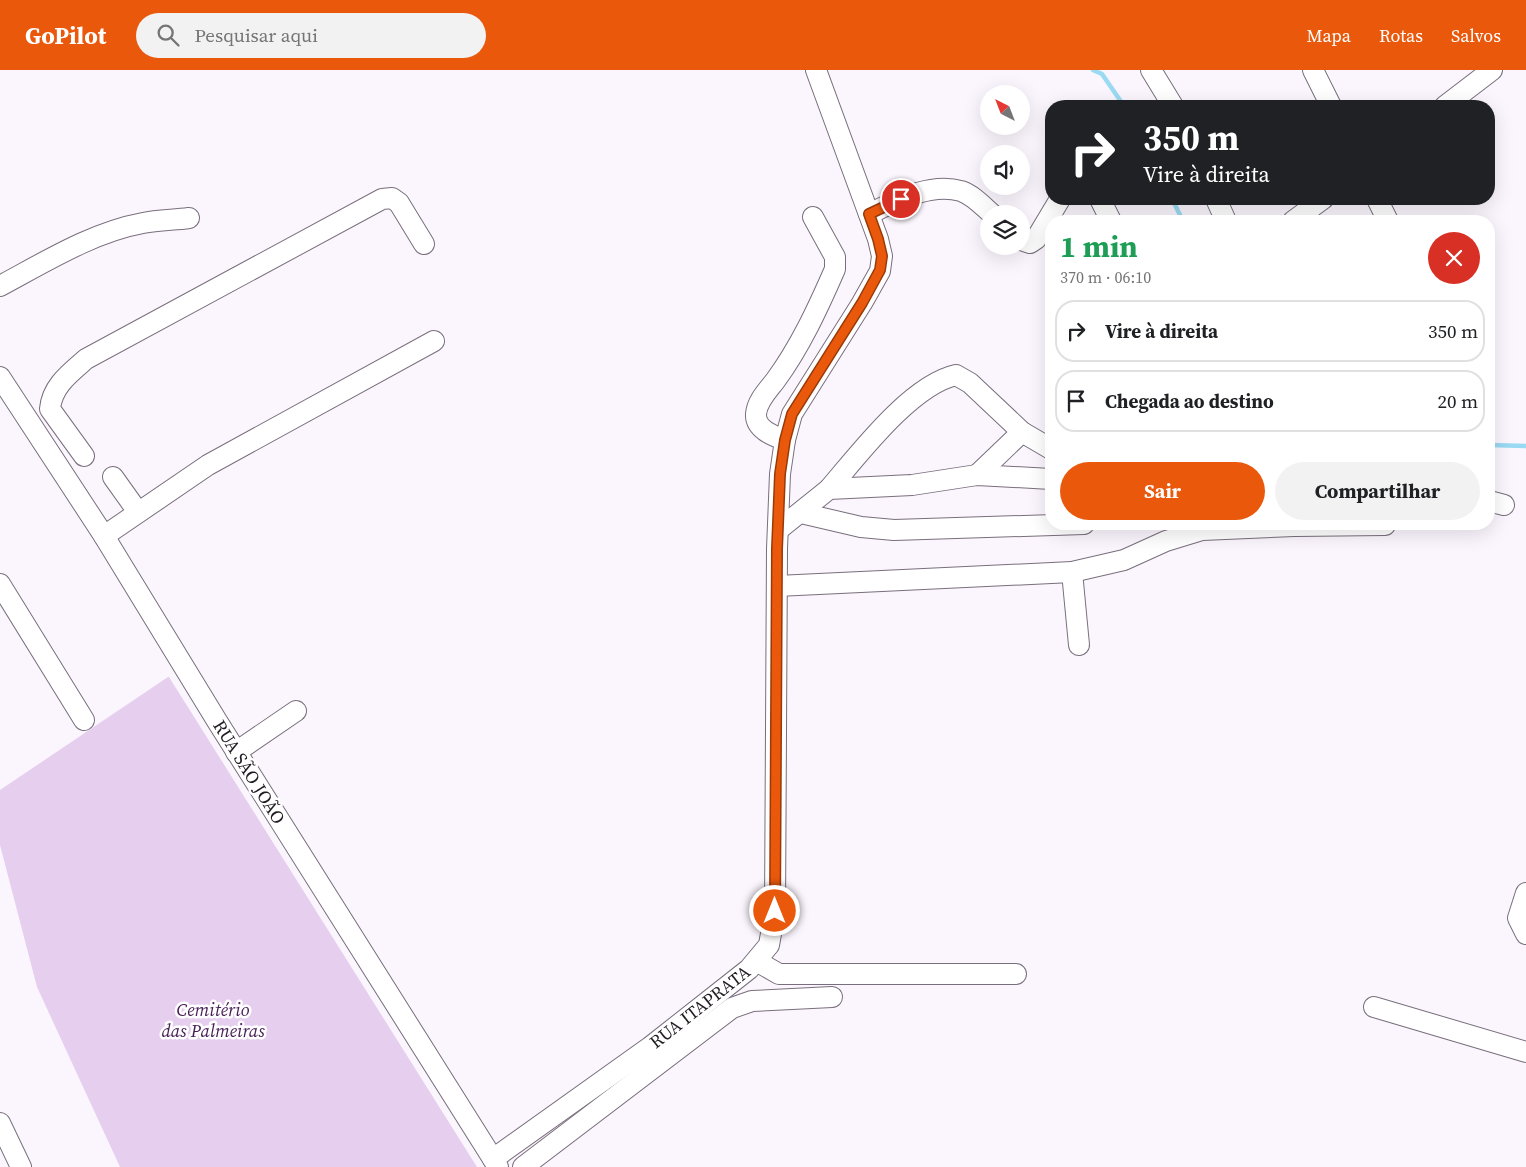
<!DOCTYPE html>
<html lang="pt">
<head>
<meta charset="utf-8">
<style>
  :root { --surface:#fff; --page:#f2f2f2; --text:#202124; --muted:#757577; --line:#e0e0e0; --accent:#ea580c }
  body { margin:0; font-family:"Source Serif 4",serif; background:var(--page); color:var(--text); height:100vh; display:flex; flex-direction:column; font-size:19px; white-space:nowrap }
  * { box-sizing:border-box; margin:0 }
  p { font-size:16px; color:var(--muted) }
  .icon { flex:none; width:28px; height:28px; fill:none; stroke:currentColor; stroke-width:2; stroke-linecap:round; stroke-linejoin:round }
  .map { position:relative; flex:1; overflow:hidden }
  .sheet { position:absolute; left:1045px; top:145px; width:450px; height:315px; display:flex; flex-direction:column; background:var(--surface); border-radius:20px; box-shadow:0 5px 20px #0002 }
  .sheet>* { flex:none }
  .banner { position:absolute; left:1045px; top:30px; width:450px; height:105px; border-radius:20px; box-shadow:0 5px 20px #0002; background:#202124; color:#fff; overflow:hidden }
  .needle { width:32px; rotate:318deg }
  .tools { position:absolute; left:980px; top:15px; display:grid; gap:10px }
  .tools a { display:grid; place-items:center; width:50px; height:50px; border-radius:50%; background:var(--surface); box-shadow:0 5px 20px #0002; font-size:25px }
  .pin { position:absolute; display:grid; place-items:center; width:42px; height:42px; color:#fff; margin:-21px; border:2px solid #fff; border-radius:50%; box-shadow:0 1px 5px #0007 }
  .me { position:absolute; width:55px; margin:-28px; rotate:0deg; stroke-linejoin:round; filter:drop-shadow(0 0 4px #0008) }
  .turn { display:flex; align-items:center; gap:18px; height:105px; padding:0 15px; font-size:22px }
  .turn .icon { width:65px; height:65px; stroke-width:2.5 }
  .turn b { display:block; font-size:35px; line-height:42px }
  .round { display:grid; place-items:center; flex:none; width:52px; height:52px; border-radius:26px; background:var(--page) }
  .overview { display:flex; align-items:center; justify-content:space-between; height:85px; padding:0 15px }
  h1 { font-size:30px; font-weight:700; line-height:38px; color:#1e9e55 }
  .action { display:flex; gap:10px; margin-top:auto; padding:10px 15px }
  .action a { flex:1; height:58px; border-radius:30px; background:var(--accent); color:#fff; font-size:20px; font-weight:700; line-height:58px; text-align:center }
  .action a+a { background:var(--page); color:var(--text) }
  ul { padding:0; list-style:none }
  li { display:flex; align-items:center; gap:15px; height:62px; margin:0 10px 8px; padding:0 5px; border:2px solid var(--line); border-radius:20px }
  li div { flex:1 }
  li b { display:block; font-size:19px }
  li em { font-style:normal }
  header { display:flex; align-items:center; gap:30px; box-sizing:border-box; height:70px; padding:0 25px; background:var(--accent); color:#fff }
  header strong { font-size:24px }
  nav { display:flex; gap:28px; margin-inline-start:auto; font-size:18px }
  .search { width:350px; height:45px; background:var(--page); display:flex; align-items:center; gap:12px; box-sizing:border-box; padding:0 18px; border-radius:28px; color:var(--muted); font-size:19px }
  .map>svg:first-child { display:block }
</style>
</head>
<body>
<header>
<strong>GoPilot</strong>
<div class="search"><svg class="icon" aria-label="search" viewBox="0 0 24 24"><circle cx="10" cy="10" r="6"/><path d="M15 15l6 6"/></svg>Pesquisar aqui</div>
<nav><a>Mapa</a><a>Rotas</a><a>Salvos</a></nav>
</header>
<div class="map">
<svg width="1526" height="1097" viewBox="0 0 1526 1097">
  <rect width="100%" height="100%" fill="#fbf6fd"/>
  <path fill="#e6ceef" d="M168,607h1l308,490h-357l-83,-180 -37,-142v-55z"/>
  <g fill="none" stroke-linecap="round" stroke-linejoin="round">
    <g stroke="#9adaf3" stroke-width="4.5">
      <path d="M1093,0l9,4 22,32"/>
      <path d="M1172,129l11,22"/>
      <path d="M1489,375l37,1"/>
    </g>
    <defs>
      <g id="minor">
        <path d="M1151,0l22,36"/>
        <path d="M1313,0l18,36"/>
        <path d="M1445,36l47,-36"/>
        <path d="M1100,129l11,22"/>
        <path d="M1216,129l10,22"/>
        <path d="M1377,129l11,22"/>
        <path d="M869,144c27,-13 61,-32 92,-23 12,4 22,15 31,23"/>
        <path d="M1293,151l30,-22"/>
        <path d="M1021,170l9,3 6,-4 24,-40"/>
        <path d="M0,216c45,-24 93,-54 143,-63 15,-3 31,-3 46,-5"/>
        <path d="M0,307l104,159 113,185 281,446"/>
        <path d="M785,370c-12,-4 -30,-11 -29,-26 1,-13 12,-24 19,-33 25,-34 43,-73 60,-112v-12l-22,-40"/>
        <path d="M84,386l-34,-47c2,-23 20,-36 36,-50l296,-160 10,-1 7,5 25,41"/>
        <path d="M977,405l45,-43"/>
        <path d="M113,407l25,35"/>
        <path d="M829,419c30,-35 82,-104 127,-114l14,8 52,49 29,17"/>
        <path d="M1489,431l15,4"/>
        <path d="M801,443l60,14 33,3 190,-6"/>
        <path d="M778,460l51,-41 83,-4 65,-10 74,4"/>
        <path d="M104,466l104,-71 226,-124"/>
        <path d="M1072,502l7,73"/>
        <path d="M0,514l84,136"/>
        <path d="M777,516l295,-14 52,-12 42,-19 36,-11 92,-4 91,-1"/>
        <path d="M236,682l60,-41"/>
        <path d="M1526,823l-8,25 8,16"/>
        <path d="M758,892l21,12h237"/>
        <path d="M1374,937l152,45"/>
        <path d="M0,1053l21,44"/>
        <path d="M493,1089l157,-112 99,-78 20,-24 6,-34 2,-362 3,-75 5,-34 7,-26 70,-111 18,-32 2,-15 -4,-17 -62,-169"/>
        <path d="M523,1097l209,-159 20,-7 80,-4"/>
      </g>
    </defs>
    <use href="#minor" stroke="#796e7d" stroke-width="22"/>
    <use href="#minor" stroke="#fff" stroke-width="20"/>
  </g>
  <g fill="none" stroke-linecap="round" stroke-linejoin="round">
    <defs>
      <path id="route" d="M775,841l2,-362 3,-75 5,-34 7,-26 70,-111 18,-33 2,-14 -4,-17 -9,-25 32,-15"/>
    </defs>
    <use href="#route" stroke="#983908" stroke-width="12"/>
    <use href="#route" stroke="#ea580c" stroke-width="9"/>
  </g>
  <g text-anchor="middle" stroke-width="5" stroke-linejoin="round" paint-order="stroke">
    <g font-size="18" fill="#211c22" stroke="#fff">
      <text transform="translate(249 702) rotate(58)" y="6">RUA SÃO JOÃO</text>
      <text transform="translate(700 937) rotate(-38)" y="6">RUA ITAPRATA</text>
    </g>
    <g font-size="18" font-style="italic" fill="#461d54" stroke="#fff">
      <text x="213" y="946">Cemitério<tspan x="213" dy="21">das Palmeiras</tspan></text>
    </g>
  </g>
</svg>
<div class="tools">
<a><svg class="needle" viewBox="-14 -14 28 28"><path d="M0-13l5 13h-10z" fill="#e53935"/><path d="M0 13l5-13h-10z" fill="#757577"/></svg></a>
<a><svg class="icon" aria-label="sound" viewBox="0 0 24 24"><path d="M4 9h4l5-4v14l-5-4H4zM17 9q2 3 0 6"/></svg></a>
<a><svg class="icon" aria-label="layers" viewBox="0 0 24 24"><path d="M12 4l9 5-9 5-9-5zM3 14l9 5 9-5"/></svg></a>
</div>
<div class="pin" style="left:901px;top:129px;background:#d93025"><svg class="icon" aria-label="arrive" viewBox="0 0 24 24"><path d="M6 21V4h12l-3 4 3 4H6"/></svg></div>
<svg class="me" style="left:775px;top:841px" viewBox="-20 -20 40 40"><circle r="17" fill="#ea580c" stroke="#fff" stroke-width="3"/><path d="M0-11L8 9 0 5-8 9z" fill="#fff"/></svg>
<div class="banner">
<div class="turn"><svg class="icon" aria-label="right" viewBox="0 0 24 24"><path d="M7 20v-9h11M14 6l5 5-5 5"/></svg><div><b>350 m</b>Vire à direita</div></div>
</div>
<section class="sheet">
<div class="overview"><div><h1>1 min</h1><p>370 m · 06:10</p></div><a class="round" style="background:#d93025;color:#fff"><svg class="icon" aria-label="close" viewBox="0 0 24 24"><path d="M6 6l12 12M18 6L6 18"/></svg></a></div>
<ul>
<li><svg class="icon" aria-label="right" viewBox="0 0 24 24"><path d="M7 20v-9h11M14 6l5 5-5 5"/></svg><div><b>Vire à direita</b></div><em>350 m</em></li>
<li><svg class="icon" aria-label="arrive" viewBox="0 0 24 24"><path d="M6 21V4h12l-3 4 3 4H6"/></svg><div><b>Chegada ao destino</b></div><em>20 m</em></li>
</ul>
<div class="action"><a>Sair</a><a>Compartilhar</a></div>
</section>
</div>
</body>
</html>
